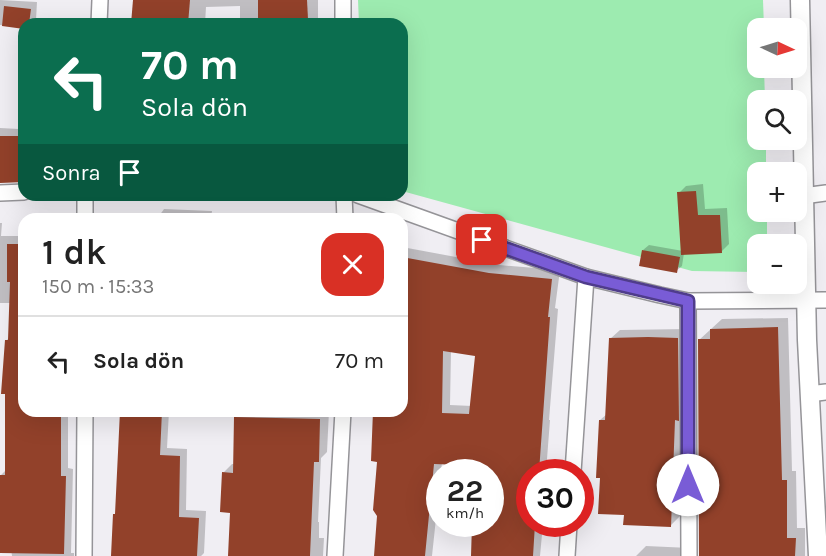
<!DOCTYPE html>
<html lang="tr">
<head>
<meta charset="utf-8">
<style>
  :root { --surface:#fff; --page:#f2f2f2; --text:#222; --muted:#767676; --line:#e0e0e0 }
  body { margin:0; font-family:Karla,sans-serif; background:var(--page); color:var(--text); height:100vh; display:flex; flex-direction:column; font-size:22px; white-space:nowrap }
  * { box-sizing:border-box; margin:0 }
  p { font-size:20px; color:var(--muted) }
  .icon { flex:none; width:33px; height:33px; fill:none; stroke:currentColor; stroke-width:2; stroke-linecap:round; stroke-linejoin:round }
  .map { position:relative; flex:1; overflow:hidden }
  .sheet { position:absolute; left:18px; top:213px; width:390px; height:204px; display:flex; flex-direction:column; background:var(--surface); border-radius:18px; box-shadow:0 6px 24px #0002 }
  .sheet>* { flex:none }
  .top-card { position:absolute; left:18px; top:18px; width:390px; height:183px; border-radius:18px; box-shadow:0 6px 24px #0002; background:#0b6e4f; color:#fff; overflow:hidden }
  .needle { width:39px; rotate:94deg }
  .buttons { position:absolute; left:747px; top:18px; display:grid; gap:12px }
  .buttons a { display:grid; place-items:center; width:60px; height:60px; border-radius:12px; background:var(--surface); box-shadow:0 6px 24px #0002; font-size:30px }
  .speed { position:absolute; left:426px; top:459px; display:flex; gap:12px; font-size:30px; font-weight:700; text-align:center }
  .speed>* { display:grid; place-content:center; width:78px; height:78px; border-radius:50%; background:var(--surface); box-shadow:0 6px 24px #0002; line-height:1 }
  .speed small { font-size:15px; font-weight:400 }
  .speed .limit { border:9px solid #d22; background:#fff; color:#111 }
  .pin { position:absolute; display:grid; place-items:center; width:51px; height:51px; color:#fff; margin:-26px; border-radius:12px; box-shadow:0 3px 9px #0006 }
  .me { position:absolute; width:66px; margin:-33px; rotate:0deg; stroke-linejoin:round; filter:drop-shadow(0 0 4px #0008) }
  .turn { display:flex; align-items:center; gap:21px; height:126px; padding:0 24px; font-size:27px }
  .turn .icon { width:78px; height:78px; stroke-width:2.5 }
  .turn b { display:block; font-size:42px; line-height:51px }
  .then { display:flex; align-items:center; height:57px; padding:0 24px; background:#0003; gap:12px; font-size:22px }
  .round { display:grid; place-items:center; flex:none; width:63px; height:63px; border-radius:18px; background:var(--page) }
  .summary { display:flex; align-items:center; justify-content:space-between; height:102px; padding:0 24px }
  h1 { font-size:36px; font-weight:600; line-height:45px }
  ul { padding:0; list-style:none }
  li { display:flex; align-items:center; gap:18px; height:90px; padding:0 24px; border-top:2px solid var(--line) }
  li div { flex:1 }
  li b { display:block; font-size:22px }
  li em { font-style:normal }
  .map>svg:first-child { display:block }
</style>
</head>
<body>
<div class="map">
<svg width="826" height="556" viewBox="0 0 826 556">
  <rect width="100%" height="100%" fill="#f0eef3"/>
  <path fill="#9debb0" d="M358,0h405l1,28h-6v40h6l1,32h-7v40h8v32h-8v40h9v32h-9l-1,26 -2,2 -63,-1 -290,-80v-167h-43z"/>
  <g fill="#0003" fill-rule="evenodd">
    <path d="M0,0l37,2 -1,18 -4,4h-8v3l-24,-2z"/>
    <path d="M135,0h183v24h-78v-18l-34,1 -1,17h-73z"/>
    <path d="M24,90v91l-24,1v-54l19,1z"/>
    <path d="M703,184l2,25 22,-1 2,36 -8,8 -37,1 -2,13 -6,5 -33,-21 6,-5 34,6 -4,-58 7,-7z"/>
    <path d="M164,209l48,2 -1,8h-54z"/>
    <path d="M0,223h2l-1,13h23v175h44v57l5,1 -2,84h3v3h-62l-11,-81 6,-6 -1,-128 4,-4 1,-34h-11z"/>
    <path d="M402,247l97,18 61,5 -5,38 3,1 -9,111h1l-4,52h-16v52h13l-3,32h-67l1,-32h16v-52h-27l1,-9 -22,-1 -10,94h-57l4,-40v-56l-4,-49h27zM451,351l25,3 -4,52 -22,-1z"/>
    <path d="M788,318l4,153h4l1,57h8v28h-105l-1,-216 23,-21z"/>
    <path d="M687,329l-7,187 -10,10 -45,-13 -24,-36 -1,-57 7,-6 3,-75 10,-9z"/>
    <path d="M122,411h47l-2,37 20,1 -1,61 20,1 -2,42 -3,3h-89l5,-44z"/>
    <path d="M236,411h93l-2,41 -6,6 -3,64h1v16h5l-1,18h-94l3,-45 -9,-38 9,-9h3z"/>
    <path d="M646,546l44,2 4,6 5,2h-63z"/>
  </g>
  <g fill="#92412a" fill-rule="evenodd">
    <path d="M133,0h57l-2,24h-57z"/>
    <path d="M258,0h49l1,19 -50,2z"/>
    <path d="M4,6l27,3 -2,15h-5v5l-22,-3z"/>
    <path d="M0,136h24v46l-24,1z"/>
    <path d="M696,191l2,24h22l2,38 -41,2 -4,-63z"/>
    <path d="M7,244h17v167h37v65h5l-2,78 -64,-1v-78h5v-81h-4l4,-54h3l2,-58h-3z"/>
    <path d="M642,250l38,7 -3,16 -38,-7z"/>
    <path d="M402,257l87,16 63,6 -4,38h2l-11,155h-9v52h5l-2,32h-62l1,-32h18v-52h-29l1,-7 -28,-1 -9,92h-51l3,-40 -4,-6 4,-48 -6,-1 2,-50 29,1zM443,351l32,5 -6,58 -27,-1z"/>
    <path d="M778,327l4,153h5v58h9l-1,18h-96l-1,-217h12v-10z"/>
    <path d="M648,337l30,1 1,83 -4,-1 -4,107 -48,-2 1,-10 -26,-1 2,-36h-4l3,-58h6l4,-82z"/>
    <path d="M120,411h42l-2,44 20,1 -1,61 20,1 -2,38h-86l2,-42h2z"/>
    <path d="M234,417l86,2 -1,43h-5l-4,94h-82l2,-43 -10,-1 2,-40 11,1z"/>
  </g>
  <g fill="none" stroke-linecap="round" stroke-linejoin="round">
    <defs>
      <g id="minor">
        <path d="M343,0v24"/>
        <path d="M99,24l1,-24"/>
        <path d="M0,193l24,-1"/>
        <path d="M344,195l1,24"/>
        <path d="M358,195l228,82 74,18 28,6 138,-1"/>
        <path d="M803,196l23,-3"/>
        <path d="M85,219v-24"/>
        <path d="M688,301l1,255"/>
        <path d="M809,394l17,-2"/>
        <path d="M573,472l13,-195"/>
        <path d="M84,556l1,-145"/>
        <path d="M335,556l8,-145"/>
        <path d="M567,556l2,-32"/>
      </g>
      <path id="tertiary" d="M800,0l7,340 11,216"/>
    </defs>
    <use href="#minor" stroke="#959498" stroke-width="18"/>
    <use href="#tertiary" stroke="#959498" stroke-width="21"/>
    <use href="#minor" stroke="#fff" stroke-width="15"/>
    <use href="#tertiary" stroke="#fff" stroke-width="18"/>
  </g>
  <g fill="none" stroke-linecap="round" stroke-linejoin="round">
    <defs>
      <path id="route" d="M482,240l104,37 102,24v184"/>
    </defs>
    <use href="#route" stroke="#4f3c8b" stroke-width="15"/>
    <use href="#route" stroke="#795cd6" stroke-width="10"/>
  </g>
</svg>
<div class="buttons">
<a><svg class="needle" viewBox="-14 -14 28 28"><path d="M0-13l5 13h-10z" fill="#e53935"/><path d="M0 13l5-13h-10z" fill="#767676"/></svg></a>
<a><svg class="icon" aria-label="search" viewBox="0 0 24 24"><circle cx="10" cy="10" r="6"/><path d="M15 15l6 6"/></svg></a>
<a>+</a>
<a>−</a>
</div>
<div class="speed"><div>22<small>km/h</small></div><div class="limit">30</div></div>
<div class="pin" style="left:482px;top:240px;background:#d93025"><svg class="icon" aria-label="arrive" viewBox="0 0 24 24"><path d="M6 21V4h12l-3 4 3 4H6"/></svg></div>
<svg class="me" style="left:688px;top:485px" viewBox="-20 -20 40 40"><circle r="19" fill="#fff"/><path d="M0-13L10 11 0 6-10 11z" fill="#795cd6"/></svg>
<div class="top-card">
<div class="turn"><svg class="icon" aria-label="left" viewBox="0 0 24 24"><path d="M17 20v-9H6M10 6l-5 5 5 5"/></svg><div><b>70 m</b>Sola dön</div></div>
<div class="then">Sonra<svg class="icon" aria-label="arrive" viewBox="0 0 24 24"><path d="M6 21V4h12l-3 4 3 4H6"/></svg></div>
</div>
<section class="sheet">
<div class="summary"><div><h1>1 dk</h1><p>150 m · 15:33</p></div><a class="round" style="background:#d93025;color:#fff"><svg class="icon" aria-label="close" viewBox="0 0 24 24"><path d="M6 6l12 12M18 6L6 18"/></svg></a></div>
<ul>
<li><svg class="icon" aria-label="left" viewBox="0 0 24 24"><path d="M17 20v-9H6M10 6l-5 5 5 5"/></svg><div><b>Sola dön</b></div><em>70 m</em></li>
</ul>
</section>
</div>
</body>
</html>
